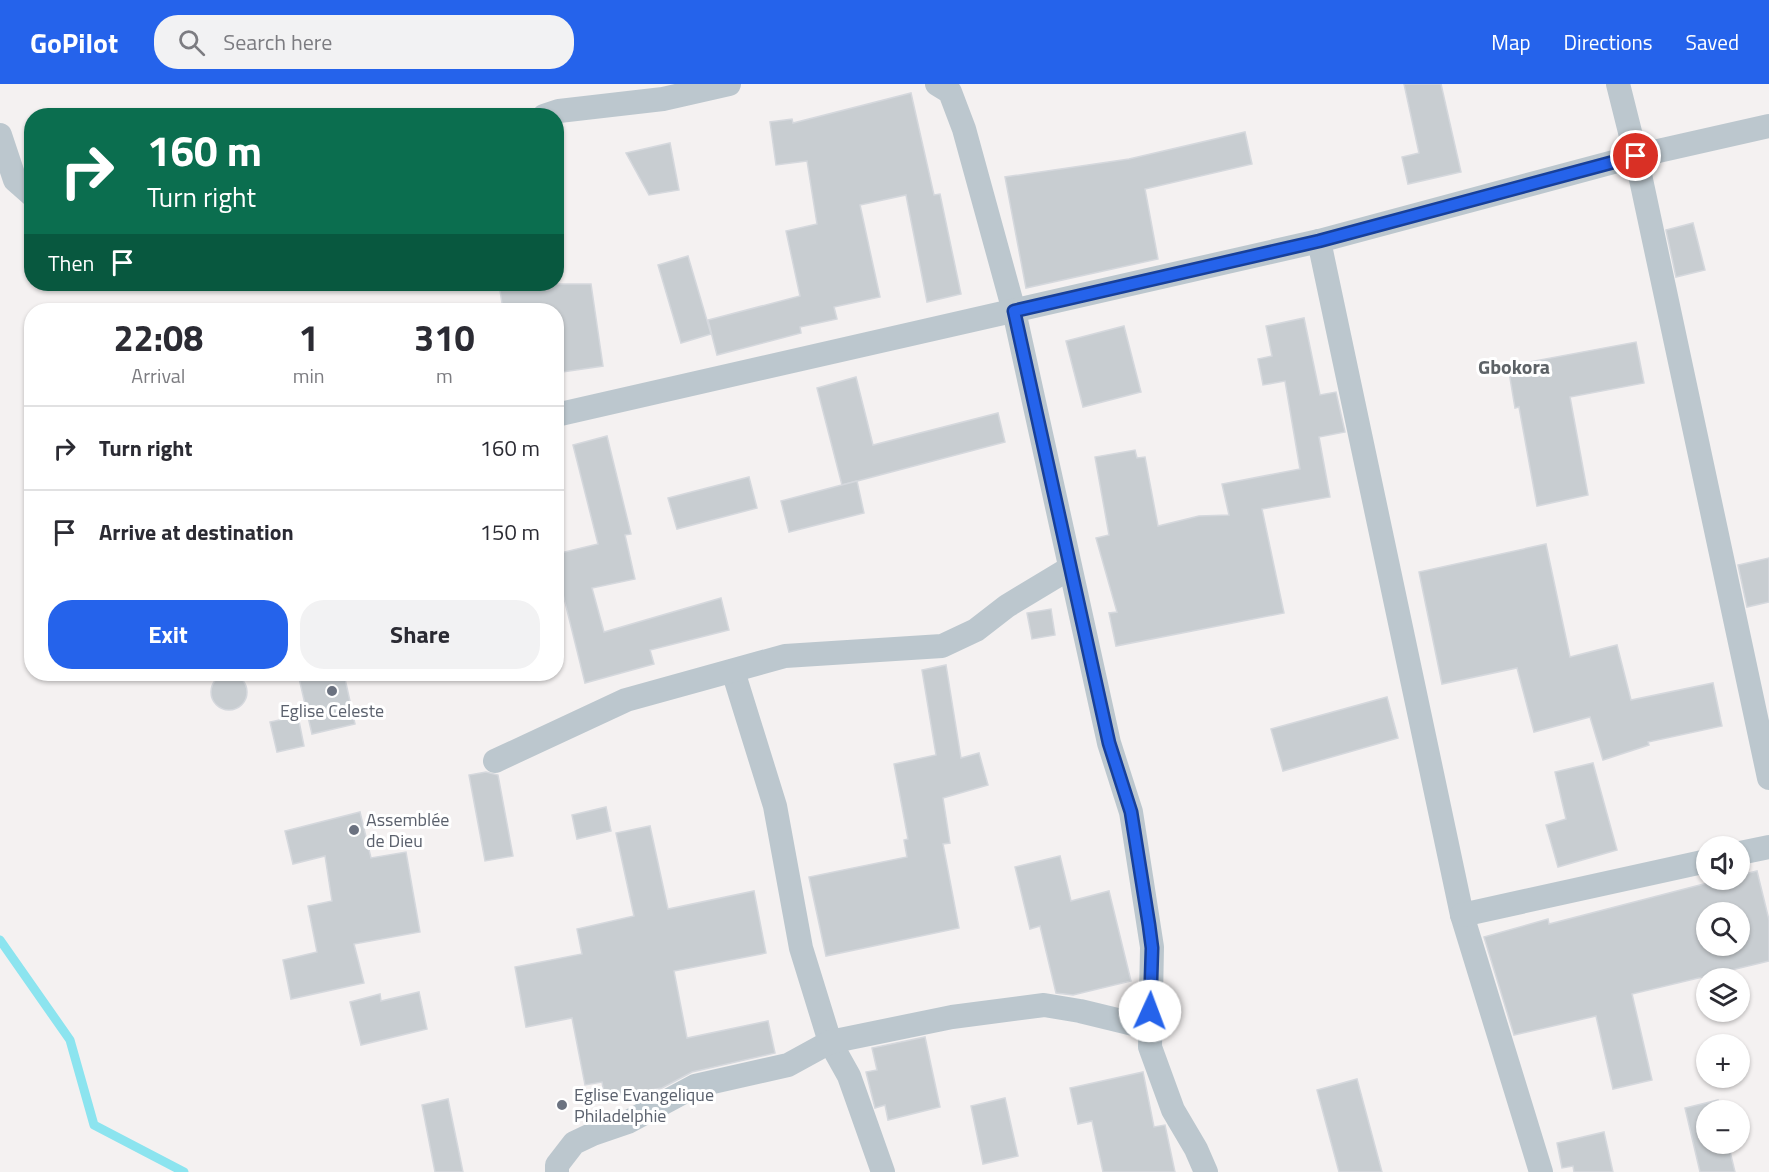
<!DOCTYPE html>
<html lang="en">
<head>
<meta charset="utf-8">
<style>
  :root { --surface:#fff; --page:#f2f2f3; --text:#2b2b33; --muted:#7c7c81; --line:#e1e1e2; --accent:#2563eb }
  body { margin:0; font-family:"Titillium Web",sans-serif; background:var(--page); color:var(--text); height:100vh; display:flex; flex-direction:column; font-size:22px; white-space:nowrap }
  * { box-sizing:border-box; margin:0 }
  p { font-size:20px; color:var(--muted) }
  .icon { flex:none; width:33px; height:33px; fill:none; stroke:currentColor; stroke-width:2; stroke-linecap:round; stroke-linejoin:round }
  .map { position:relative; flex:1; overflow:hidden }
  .details { position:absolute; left:24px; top:219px; width:540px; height:378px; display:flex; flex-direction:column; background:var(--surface); border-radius:24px; box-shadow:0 2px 4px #0004 }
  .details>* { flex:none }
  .guide { position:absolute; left:24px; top:24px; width:540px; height:183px; border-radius:24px; box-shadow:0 2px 4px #0004; background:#0b6e4f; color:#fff; overflow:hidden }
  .tools { position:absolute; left:1696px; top:752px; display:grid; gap:12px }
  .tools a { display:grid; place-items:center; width:54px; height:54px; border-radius:50%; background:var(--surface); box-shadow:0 2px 4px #0004; font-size:30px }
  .pin { position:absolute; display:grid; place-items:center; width:51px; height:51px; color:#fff; margin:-26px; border:3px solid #fff; border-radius:50%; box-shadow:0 2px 6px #0007 }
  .me { position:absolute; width:66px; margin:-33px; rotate:2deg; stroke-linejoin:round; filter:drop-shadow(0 0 4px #0008) }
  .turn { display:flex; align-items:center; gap:21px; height:126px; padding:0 24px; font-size:27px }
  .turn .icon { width:78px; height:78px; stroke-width:2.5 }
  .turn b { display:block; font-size:42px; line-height:51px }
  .then { display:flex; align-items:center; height:57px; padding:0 24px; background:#0003; gap:12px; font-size:22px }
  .eta { display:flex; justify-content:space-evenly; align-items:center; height:102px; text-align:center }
  .eta b { font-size:36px; font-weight:700; line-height:42px }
  .primary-button { display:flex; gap:12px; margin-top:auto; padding:12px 24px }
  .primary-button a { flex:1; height:69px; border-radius:24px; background:var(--accent); color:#fff; font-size:24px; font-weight:700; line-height:69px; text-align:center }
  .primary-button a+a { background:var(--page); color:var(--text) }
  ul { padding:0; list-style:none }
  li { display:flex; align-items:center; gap:18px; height:84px; padding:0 24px; border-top:2px solid var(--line) }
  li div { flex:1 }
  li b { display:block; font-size:22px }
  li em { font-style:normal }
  header { display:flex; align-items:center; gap:36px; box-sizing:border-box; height:84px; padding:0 30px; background:var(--accent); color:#fff }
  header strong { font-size:28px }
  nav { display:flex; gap:33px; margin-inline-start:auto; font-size:21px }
  .search { width:420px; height:54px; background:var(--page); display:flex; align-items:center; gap:15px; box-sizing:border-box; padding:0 21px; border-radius:24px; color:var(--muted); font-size:22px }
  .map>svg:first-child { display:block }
</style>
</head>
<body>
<header>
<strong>GoPilot</strong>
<div class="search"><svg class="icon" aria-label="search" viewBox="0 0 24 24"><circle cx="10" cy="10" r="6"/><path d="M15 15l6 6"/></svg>Search here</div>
<nav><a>Map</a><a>Directions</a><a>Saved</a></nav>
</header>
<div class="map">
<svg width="1769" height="1088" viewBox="0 0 1769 1088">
  <rect width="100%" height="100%" fill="#f4f1f1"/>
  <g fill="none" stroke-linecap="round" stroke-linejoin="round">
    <path stroke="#8ce4ef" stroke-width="9" d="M0,856l70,100 24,85 90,47"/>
  </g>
  <g fill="#c8cdd1" stroke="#d5d8dd" stroke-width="1.5" fill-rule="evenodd">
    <path d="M1404,0h37l20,88 -53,12 -6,-27 17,-4z"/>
    <path d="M911,9l23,102 6,-1 21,100 -34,8 -21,-107 -46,10 20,92 -46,10 3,12 -37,8 1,6 -84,22 -9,-35 92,-24 -14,-65 31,-7 -10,-63 -31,4 -6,-43 22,-3 1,4z"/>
    <path d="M1245,48l7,32 -107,25 13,70 -132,29 -21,-111 124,-18z"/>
    <path d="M670,59l9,47 -30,5 -23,-42z"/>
    <path d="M1693,139l12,47 -29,7 -10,-47z"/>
    <path d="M688,172l23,78 -30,9 -23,-78z"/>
    <path d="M499,200h92l12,82 -47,7v-63h-53z"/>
    <path d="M1304,234l16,77 16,-3 9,40 -26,5 11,60 -68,12 22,104 -168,33 -7,-33 8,-1 -21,-74 13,-3 -14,-78 40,-7 2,8 8,-1 13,69 41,-10 30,-1 -7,-31 78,-15 -15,-88 -22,4 -5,-26 14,-3 -6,-30z"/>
    <path d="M1124,242l17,66 -58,15 -17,-66z"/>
    <path d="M1636,258l8,41 -74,14 18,98 -51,11 -18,-99 -4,1 -7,-42z"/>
    <path d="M856,293l17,68 125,-32 7,29 -163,43 -25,-97z"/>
    <path d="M607,352l24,98 -6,1 10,44 -43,9 12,44 117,-34 8,32 -79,20 4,14 -69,19 -29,-117v-12l42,-10 -25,-99z"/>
    <path d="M749,393l8,31 -80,21 -9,-31z"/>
    <path d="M857,397l7,32 -75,19 -8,-31z"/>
    <path d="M1546,460l24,113 47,-12 14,55 82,-17 9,43 -74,16 1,3 -46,15 -13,-43 -56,15 -17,-64 -75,16 -23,-112z"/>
    <path d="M1769,474v44l-22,5 -9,-42z"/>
    <path d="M1051,525l4,26 -23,4 -5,-26z"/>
    <path d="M946,581l15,93 18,-5 9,32 -45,13 7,45 -7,1 16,84 -133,28 -17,-79 98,-20 -3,-17 4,-1 -14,-75 42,-9 -14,-85z"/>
    <path d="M298,590h46l11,50 -43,10z"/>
    <circle cx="229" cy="608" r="18"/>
    <path d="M1387,613l11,41 -115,33 -12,-42z"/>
    <path d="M298,632l6,30 -27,6 -7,-30z"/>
    <path d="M1593,679l24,87 -59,17 -12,-42 20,-6 -11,-47z"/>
    <path d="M486,688l12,3 15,81 -28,5 -16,-86z"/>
    <path d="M606,723l5,24 -34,8 -5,-24z"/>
    <path d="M360,728l11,46 35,-6 14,80 -66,12 10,39 -73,16 -8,-39 34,-8 -9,-46 24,-5 -7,-45 -32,8 -8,-33z"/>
    <path d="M650,742l18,83 86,-18 12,62 -92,18 13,67 81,-17 7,32 -83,19 -30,16 -57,10 -3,-16 -17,3 -13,-67 -46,9 -11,-60 67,-13 -5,-25 57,-13 -18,-83z"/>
    <path d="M1060,772l11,45 38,-10 22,90 -58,14 -17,-2 -16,-67 -10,3 -15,-62z"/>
    <path d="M1757,787l12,49v41l-137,33 20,86 -39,9 -17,-73 -82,19 -30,-98 64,-18 1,5 174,-45h17v-4zM1707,828h33v33h-33z"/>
    <path d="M419,908l8,37 -66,16 -11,-43 30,-8 1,7z"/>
    <path d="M925,953l15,70 -52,13 -3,-15 -10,3 -9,-36 11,-2 -5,-22z"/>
    <path d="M1143,988l11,55 11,-2 10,47h-72l-11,-51 -14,3 -8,-36z"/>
    <path d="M1357,995l25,93h-43l-22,-82z"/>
    <path d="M1005,1014l13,58 -35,8 -12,-58z"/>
    <path d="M448,1015l15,73h-28l-13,-67z"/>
    <path d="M1718,1016l2,10h-13v33h21l7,29h-35l-15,-64z"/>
    <path d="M1604,1048l9,40h-39l-1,-6 -11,2 -5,-25z"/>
  </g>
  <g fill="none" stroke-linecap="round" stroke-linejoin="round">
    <g stroke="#bcc7ce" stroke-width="24">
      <path d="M937,0l13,8 14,37 50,182 95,432 22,69 21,135 -2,100 23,63 23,39 10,23"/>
      <path d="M1618,0l18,72 133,622"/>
      <path d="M544,32l15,-5 104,-12 66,-15"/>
      <path d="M0,51l15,45 17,15"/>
      <path d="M1319,157l143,674 79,257"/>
      <path d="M556,331l763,-174 317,-85 133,-30"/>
      <path d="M733,587l42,135 26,142 29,94 19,34 34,96"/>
      <path d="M495,677l131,-61 159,-44 157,-10 34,-16 31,-24 63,-38"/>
      <path d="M1740,769l29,-6"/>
      <path d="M1462,831l245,-54"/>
      <path d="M557,1088v-7l17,-22 19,-9 35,-12 67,-36 93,-21 42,-23 122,-25 92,-12 36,6 70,17"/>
    </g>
  </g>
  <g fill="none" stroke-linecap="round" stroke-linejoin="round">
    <defs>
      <path id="route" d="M1150,927l2,-63 -3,-23 -18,-113 -22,-69 -95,-432 305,-70 317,-85"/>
    </defs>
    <use href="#route" stroke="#184099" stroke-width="15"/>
    <use href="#route" stroke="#2563eb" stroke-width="10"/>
  </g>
  <g fill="#6b7280" stroke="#fff" stroke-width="2">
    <circle cx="332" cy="607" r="6"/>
    <circle cx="354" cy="746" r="6"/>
    <circle cx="562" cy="1021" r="6"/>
  </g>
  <g text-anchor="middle" stroke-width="6" stroke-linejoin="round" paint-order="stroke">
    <g font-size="18" fill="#5b616d" stroke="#fff" text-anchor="start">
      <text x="332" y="633" text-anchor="middle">Eglise Celeste</text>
      <text x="366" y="742">Assemblée<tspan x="366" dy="21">de Dieu</tspan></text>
      <text x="574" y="1017">Eglise Evangelique<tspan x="574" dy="21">Philadelphie</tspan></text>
    </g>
    <g font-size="20" font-weight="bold" fill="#5d6266" stroke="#fff">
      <text x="1514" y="290">Gbokora</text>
    </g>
  </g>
</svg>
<div class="tools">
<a><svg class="icon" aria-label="sound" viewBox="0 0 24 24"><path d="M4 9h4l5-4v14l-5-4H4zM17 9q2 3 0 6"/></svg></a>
<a><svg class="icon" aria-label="search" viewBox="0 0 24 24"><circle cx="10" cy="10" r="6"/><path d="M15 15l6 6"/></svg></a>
<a><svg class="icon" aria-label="layers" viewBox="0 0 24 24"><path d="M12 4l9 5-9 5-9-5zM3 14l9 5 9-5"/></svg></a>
<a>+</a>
<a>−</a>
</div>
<div class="pin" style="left:1636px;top:72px;background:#d93025"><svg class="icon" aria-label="arrive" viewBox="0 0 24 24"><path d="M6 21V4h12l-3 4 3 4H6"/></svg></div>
<svg class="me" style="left:1150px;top:927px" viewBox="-20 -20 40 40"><circle r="19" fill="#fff"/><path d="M0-13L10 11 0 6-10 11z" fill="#2563eb"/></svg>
<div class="guide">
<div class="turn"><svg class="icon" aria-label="right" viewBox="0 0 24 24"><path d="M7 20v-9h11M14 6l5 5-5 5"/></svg><div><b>160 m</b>Turn right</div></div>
<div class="then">Then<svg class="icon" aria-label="arrive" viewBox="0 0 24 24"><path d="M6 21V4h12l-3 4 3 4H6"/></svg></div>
</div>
<section class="details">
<div class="eta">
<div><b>22:08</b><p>Arrival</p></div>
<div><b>1</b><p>min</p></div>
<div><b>310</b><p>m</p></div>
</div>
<ul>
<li><svg class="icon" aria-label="right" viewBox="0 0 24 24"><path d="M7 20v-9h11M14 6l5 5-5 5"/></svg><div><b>Turn right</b></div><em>160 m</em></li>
<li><svg class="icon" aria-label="arrive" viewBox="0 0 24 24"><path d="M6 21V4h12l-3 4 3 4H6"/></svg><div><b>Arrive at destination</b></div><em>150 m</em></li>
</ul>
<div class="primary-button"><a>Exit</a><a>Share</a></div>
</section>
</div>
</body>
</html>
